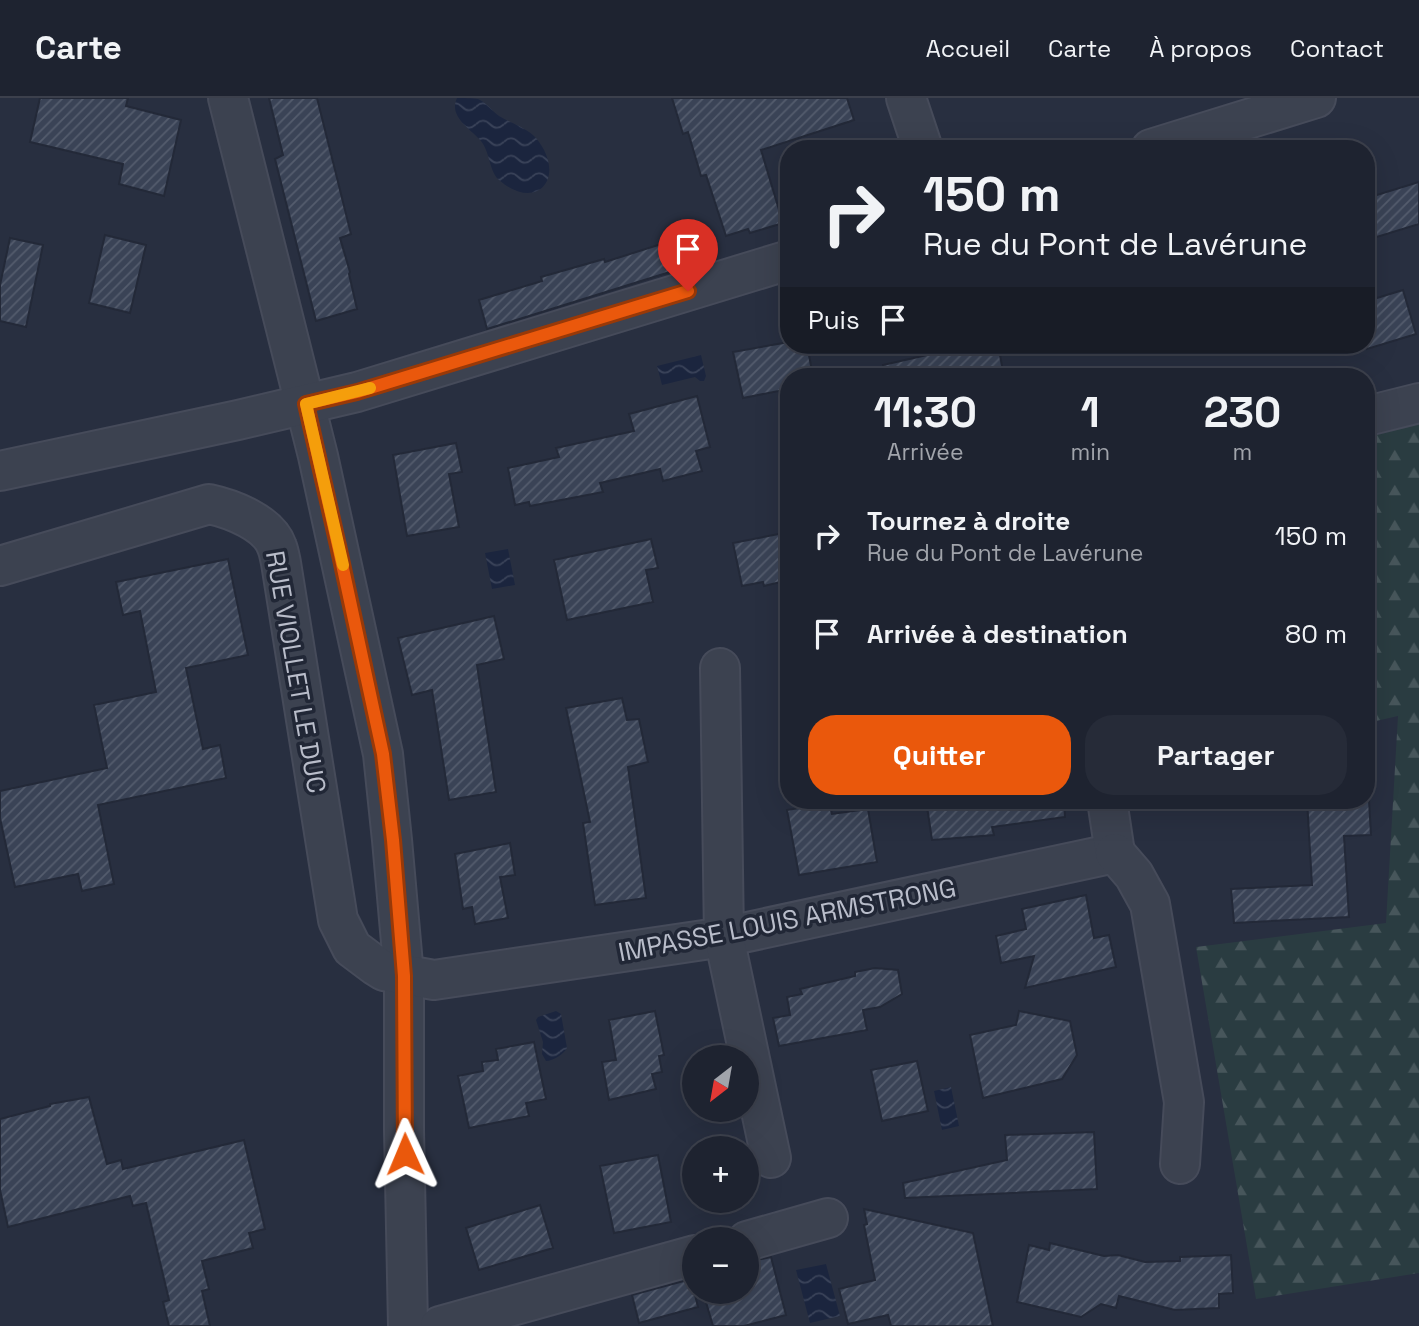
<!DOCTYPE html>
<html lang="fr">
<head>
<meta charset="utf-8">
<style>
  :root { --surface:#1e2330; --page:#262b38; --text:#f1f3f6; --muted:#a1a4ab; --line:#3c404c; --accent:#ea580c }
  body { margin:0; font-family:"Space Grotesk",sans-serif; background:var(--page); color:var(--text); height:100vh; display:flex; flex-direction:column; font-size:26px; white-space:nowrap }
  * { box-sizing:border-box; margin:0 }
  p { font-size:23px; color:var(--muted) }
  .icon { flex:none; width:38px; height:38px; fill:none; stroke:currentColor; stroke-width:2; stroke-linecap:round; stroke-linejoin:round }
  .map { position:relative; flex:1; overflow:hidden }
  .drawer { position:absolute; left:780px; top:270px; width:595px; height:441px; display:flex; flex-direction:column; background:var(--surface); border-radius:28px; box-shadow:0 7px 28px #0002,0 0 0 2px var(--line) }
  .drawer>* { flex:none }
  .guide { position:absolute; left:780px; top:42px; width:595px; height:214px; border-radius:28px; box-shadow:0 7px 28px #0002,0 0 0 2px var(--line); background:#1e2330; color:var(--text); overflow:hidden }
  .needle { width:46px; rotate:211deg }
  .fabs { position:absolute; left:682px; top:947px; display:grid; gap:14px }
  .fabs a { display:grid; place-items:center; width:77px; height:77px; border-radius:50%; background:var(--surface); box-shadow:0 7px 28px #0002,0 0 0 2px var(--line); font-size:35px }
  .pin { position:absolute; display:grid; place-items:center; width:60px; height:60px; color:#fff; margin:-72px -30px; border-radius:50% 50% 50% 0; rotate:-45deg; box-shadow:0 0 7px #0007 }
  .pin .icon { rotate:45deg }
  .me { position:absolute; width:77px; margin:-38px; rotate:359deg; stroke-linejoin:round; filter:drop-shadow(0 0 5px #0008) }
  .turn { display:flex; align-items:center; gap:24px; height:147px; padding:0 28px; font-size:32px }
  .turn .icon { width:91px; height:91px; stroke-width:2.5 }
  .turn b { display:block; font-size:49px; line-height:60px }
  .then { display:flex; align-items:center; height:66px; padding:0 28px; background:#0003; gap:14px; font-size:26px }
  .eta { display:flex; justify-content:space-evenly; align-items:center; height:119px; text-align:center }
  .eta b { font-size:42px; font-weight:700; line-height:49px }
  .button { display:flex; gap:14px; margin-top:auto; padding:14px 28px }
  .button a { flex:1; height:80px; border-radius:28px; background:var(--accent); color:#fff; font-size:28px; font-weight:700; line-height:80px; text-align:center }
  .button a+a { background:var(--page); color:var(--text) }
  ul { padding:0; list-style:none }
  li { display:flex; align-items:center; gap:21px; height:98px; padding:0 28px }
  li div { flex:1 }
  li b { display:block; font-size:26px }
  li em { font-style:normal }
  header { display:flex; align-items:center; gap:42px; box-sizing:border-box; height:98px; padding:0 35px; background:var(--surface); border-bottom:2px solid var(--line) }
  header strong { font-size:33px }
  nav { display:flex; gap:38px; margin-inline-start:auto; font-size:24px }
  .map>svg:first-child { display:block }
</style>
</head>
<body>
<header>
<strong>Carte</strong>
<nav><a>Accueil</a><a>Carte</a><a>À propos</a><a>Contact</a></nav>
</header>
<div class="map">
<svg width="1419" height="1228" viewBox="0 0 1419 1228">
  <defs>
    <pattern id="forest-firs" width="22" height="20" patternUnits="userSpaceOnUse" patternTransform="scale(1.75)"><rect width="22" height="20" fill="#2a3c41"/><path d="M5 1l3.5 6h-7zM16 11l3.5 6h-7z" fill="#47565b"/></pattern>
    <pattern id="water-waves" width="16" height="10" patternUnits="userSpaceOnUse" patternTransform="scale(1.75)"><rect width="16" height="10" fill="#1b253e"/><path d="M0 5q4-4 8 0t8 0" fill="none" stroke="#3a4359"/></pattern>
    <pattern id="building-hatch" width="6" height="6" patternUnits="userSpaceOnUse" patternTransform="scale(1.75)"><rect width="6" height="6" fill="#3a4356"/><path d="M-1 1l2-2M0 6l6-6M5 7l2-2" fill="none" stroke="#545c6d"/></pattern>
  </defs>
  <rect width="100%" height="100%" fill="#282f40"/>
  <path fill="url(#forest-firs)" d="M1419,326v849l-163,26 -60,-352 190,-24 12,-207 -31,7v-286z"/>
  <g fill="url(#water-waves)">
    <path d="M457,0c6,0 16,0 21,1 8,3 14,12 21,17 12,7 28,12 37,22 32,39 1,75 -37,42 -10,-9 -9,-28 -18,-39 -10,-12 -33,-24 -24,-43z"/>
    <path d="M701,257l5,21 -2,5h-4l-5,-4 -33,8 -5,-19z"/>
    <path d="M508,451l7,36 -23,4 -7,-36z"/>
    <path d="M1371,473l3,58h-7v-57z"/>
    <path d="M556,913l5,3 6,34c-3,6 -14,13 -21,13l-4,-7 1,-12 -7,-22 2,-3z"/>
    <path d="M951,989l8,39 -17,4 -8,-39z"/>
    <path d="M826,1166l14,52 -30,7 -14,-53z"/>
  </g>
  <g fill="url(#building-hatch)" stroke="#232938" stroke-width="2">
    <path d="M40,0h88l-2,8 55,14 -17,76 -45,-12 4,-20 -93,-22z"/>
    <path d="M269,0h48l34,136 -11,4 10,34 -1,2 8,35 -41,12 -41,-162 8,-4z"/>
    <path d="M672,0h175l7,22 -93,30 22,73 -33,10 -2,-4 -22,7 -20,-61 -5,1 -13,-44 -5,2z"/>
    <path d="M1419,84v42l-52,16v-42z"/>
    <path d="M105,137l41,10 -16,68 -41,-10z"/>
    <path d="M10,140l33,7 -17,82 -26,-6v-36z"/>
    <path d="M680,140l9,28 -202,63 -8,-29 63,-19 -1,-4 63,-18 1,3z"/>
    <path d="M1403,192l13,44 -49,15v-48z"/>
    <path d="M789,244v3h18l6,31h-24v13l-46,9 -10,-46z"/>
    <path d="M971,247h27l6,31h-119l-2,-11z"/>
    <path d="M697,298l13,51 -14,4 6,20 -39,10 -3,-12 -60,14 3,9 -73,14 -1,-4 -14,3 -7,-37 51,-11 -3,-9 78,-17 -5,-17z"/>
    <path d="M456,345l6,29 -13,2 10,53 -52,9 -14,-81z"/>
    <path d="M789,434v48l-25,6 -1,-4 -21,4 -9,-43z"/>
    <path d="M651,441l7,29 -12,2 7,32 -86,18 -13,-60z"/>
    <path d="M228,461l20,96 -62,13 17,81 17,-4 6,33 -128,27 16,79 -32,7 -4,-17 -63,13 -15,-69v-27l107,-23 -13,-63 62,-13 -16,-81 -17,4 -7,-33z"/>
    <path d="M494,518l10,43 -27,6 19,127 -47,8 -17,-110 -20,5 -14,-57z"/>
    <path d="M622,600l5,22 12,-1 9,43 -20,5 18,131 -51,7 -12,-82 7,-1 -24,-114z"/>
    <path d="M926,702h138l1,17 -73,10 2,8 -62,5z"/>
    <path d="M1307,702h62l2,35 -27,1 5,81 -115,6 -3,-34 81,-4z"/>
    <path d="M829,705l3,11 36,-5 9,53 -78,13 -12,-65z"/>
    <path d="M510,745l5,32 -15,2 8,41 -33,6 -3,-17 -9,2 -8,-55z"/>
    <path d="M1086,797l8,43 15,-3 7,32 -91,21 9,-32 -33,7 -5,-27 30,-7 -4,-20z"/>
    <path d="M875,870l23,2 4,24 -22,13 -17,3 4,20 -88,16 -6,-28 17,-3 -3,-18 15,-3 -2,-5 55,-13v-4z"/>
    <path d="M655,913l9,44 -5,1 3,16 -10,2 4,15 -47,11 -7,-38 14,-2 -7,-40z"/>
    <path d="M1019,913l51,10 7,34 -15,24 -79,19 -13,-63 46,-10z"/>
    <path d="M534,944l12,57 -20,4 3,13 -60,12 -11,-52 25,-5 -1,-9 16,-2 -2,-11z"/>
    <path d="M917,963l11,50 -46,10 -11,-51z"/>
    <path d="M89,999l18,67 14,-4 2,9 121,-29 21,89 -16,4 4,15 -51,13 7,28 -7,2 8,35h-41l-6,-24 6,-2 -23,-97 -13,3 -3,-10 -122,31 -8,-37v-71l50,-13v-2z"/>
    <path d="M1094,1034l3,57 -192,9 -2,-15 104,-23 -2,-25z"/>
    <path d="M658,1057l13,67 -57,11 -14,-67z"/>
    <path d="M540,1107l13,43 -74,22 -13,-42z"/>
    <path d="M864,1111l109,24 20,93h-102l-3,-11 -40,9 -9,-35 36,-9 -11,-55 3,-1z"/>
    <path d="M1050,1145l54,13 14,-1 27,7 35,-1v-4l51,-2 2,38 -14,1v14l-44,2 -56,-14 -3,12 -15,-4 -20,13 -64,-15 12,-57 20,5z"/>
    <path d="M771,1159l15,58 -42,11h-31l-10,-34h44v-30z"/>
    <path d="M691,1181l7,28 -59,16 -7,-28z"/>
  </g>
  <g fill="none" stroke-linecap="round" stroke-linejoin="round">
    <defs>
      <g id="minor">
        <path d="M228,0l90,358 65,298 9,86 12,136v154l4,196"/>
        <path d="M906,0l17,51"/>
        <path d="M1367,318l52,-13"/>
        <path d="M0,468l209,-62c23,5 60,19 68,43 2,5 3,11 4,16l57,357 14,28 24,18 8,5 50,9 290,-43 391,-84"/>
        <path d="M720,570l4,269 47,221"/>
        <path d="M1107,702l8,53"/>
        <path d="M1115,755l19,22 16,29 34,198 -4,62"/>
        <path d="M747,1143l81,-23"/>
        <path d="M440,1228l255,-71"/>
      </g>
      <g id="tertiary">
        <path d="M1151,51l165,-51"/>
        <path d="M0,373l238,-51 119,-28 432,-132"/>
      </g>
    </defs>
    <use href="#minor" stroke="#464b5a" stroke-width="42"/>
    <use href="#tertiary" stroke="#464b5a" stroke-width="42"/>
    <use href="#minor" stroke="#3c4250" stroke-width="38"/>
    <use href="#tertiary" stroke="#3c4250" stroke-width="38"/>
  </g>
  <g fill="none" stroke-linecap="round" stroke-linejoin="round">
    <defs>
      <path id="route" d="M405,1056l-1,-178 -11,-136 -10,-86 -44,-204 -33,-146 51,-12 331,-101"/>
    </defs>
    <use href="#route" stroke="#983908" stroke-width="18"/>
    <use href="#route" stroke="#ea580c" stroke-width="12"/>
    <path stroke="#f59e0b" stroke-width="12" d="M343,467l-37,-161 64,-16"/>
  </g>
  <g text-anchor="middle" stroke-width="7" stroke-linejoin="round" paint-order="stroke">
    <g font-size="26" fill="#b9bdca" stroke="#212736">
      <text transform="translate(296 574) rotate(80)" y="9">RUE VIOLLET LE DUC</text>
      <text transform="translate(787 822) rotate(-11)" y="9">IMPASSE LOUIS ARMSTRONG</text>
    </g>
  </g>
</svg>
<div class="fabs">
<a><svg class="needle" viewBox="-14 -14 28 28"><path d="M0-13l5 13h-10z" fill="#e53935"/><path d="M0 13l5-13h-10z" fill="#a1a4ab"/></svg></a>
<a>+</a>
<a>−</a>
</div>
<div class="pin" style="left:688px;top:193px;background:#d93025"><svg class="icon" aria-label="arrive" viewBox="0 0 24 24"><path d="M6 21V4h12l-3 4 3 4H6"/></svg></div>
<svg class="me" style="left:405px;top:1056px" viewBox="-20 -20 40 40"><path d="M0-17L14 15 0 8-14 15z" fill="#ea580c" stroke="#fff" stroke-width="4"/></svg>
<div class="guide">
<div class="turn"><svg class="icon" aria-label="right" viewBox="0 0 24 24"><path d="M7 20v-9h11M14 6l5 5-5 5"/></svg><div><b>150 m</b>Rue du Pont de Lavérune</div></div>
<div class="then">Puis<svg class="icon" aria-label="arrive" viewBox="0 0 24 24"><path d="M6 21V4h12l-3 4 3 4H6"/></svg></div>
</div>
<section class="drawer">
<div class="eta">
<div><b>11:30</b><p>Arrivée</p></div>
<div><b>1</b><p>min</p></div>
<div><b>230</b><p>m</p></div>
</div>
<ul>
<li><svg class="icon" aria-label="right" viewBox="0 0 24 24"><path d="M7 20v-9h11M14 6l5 5-5 5"/></svg><div><b>Tournez à droite</b><p>Rue du Pont de Lavérune</p></div><em>150 m</em></li>
<li><svg class="icon" aria-label="arrive" viewBox="0 0 24 24"><path d="M6 21V4h12l-3 4 3 4H6"/></svg><div><b>Arrivée à destination</b></div><em>80 m</em></li>
</ul>
<div class="button"><a>Quitter</a><a>Partager</a></div>
</section>
</div>
</body>
</html>
